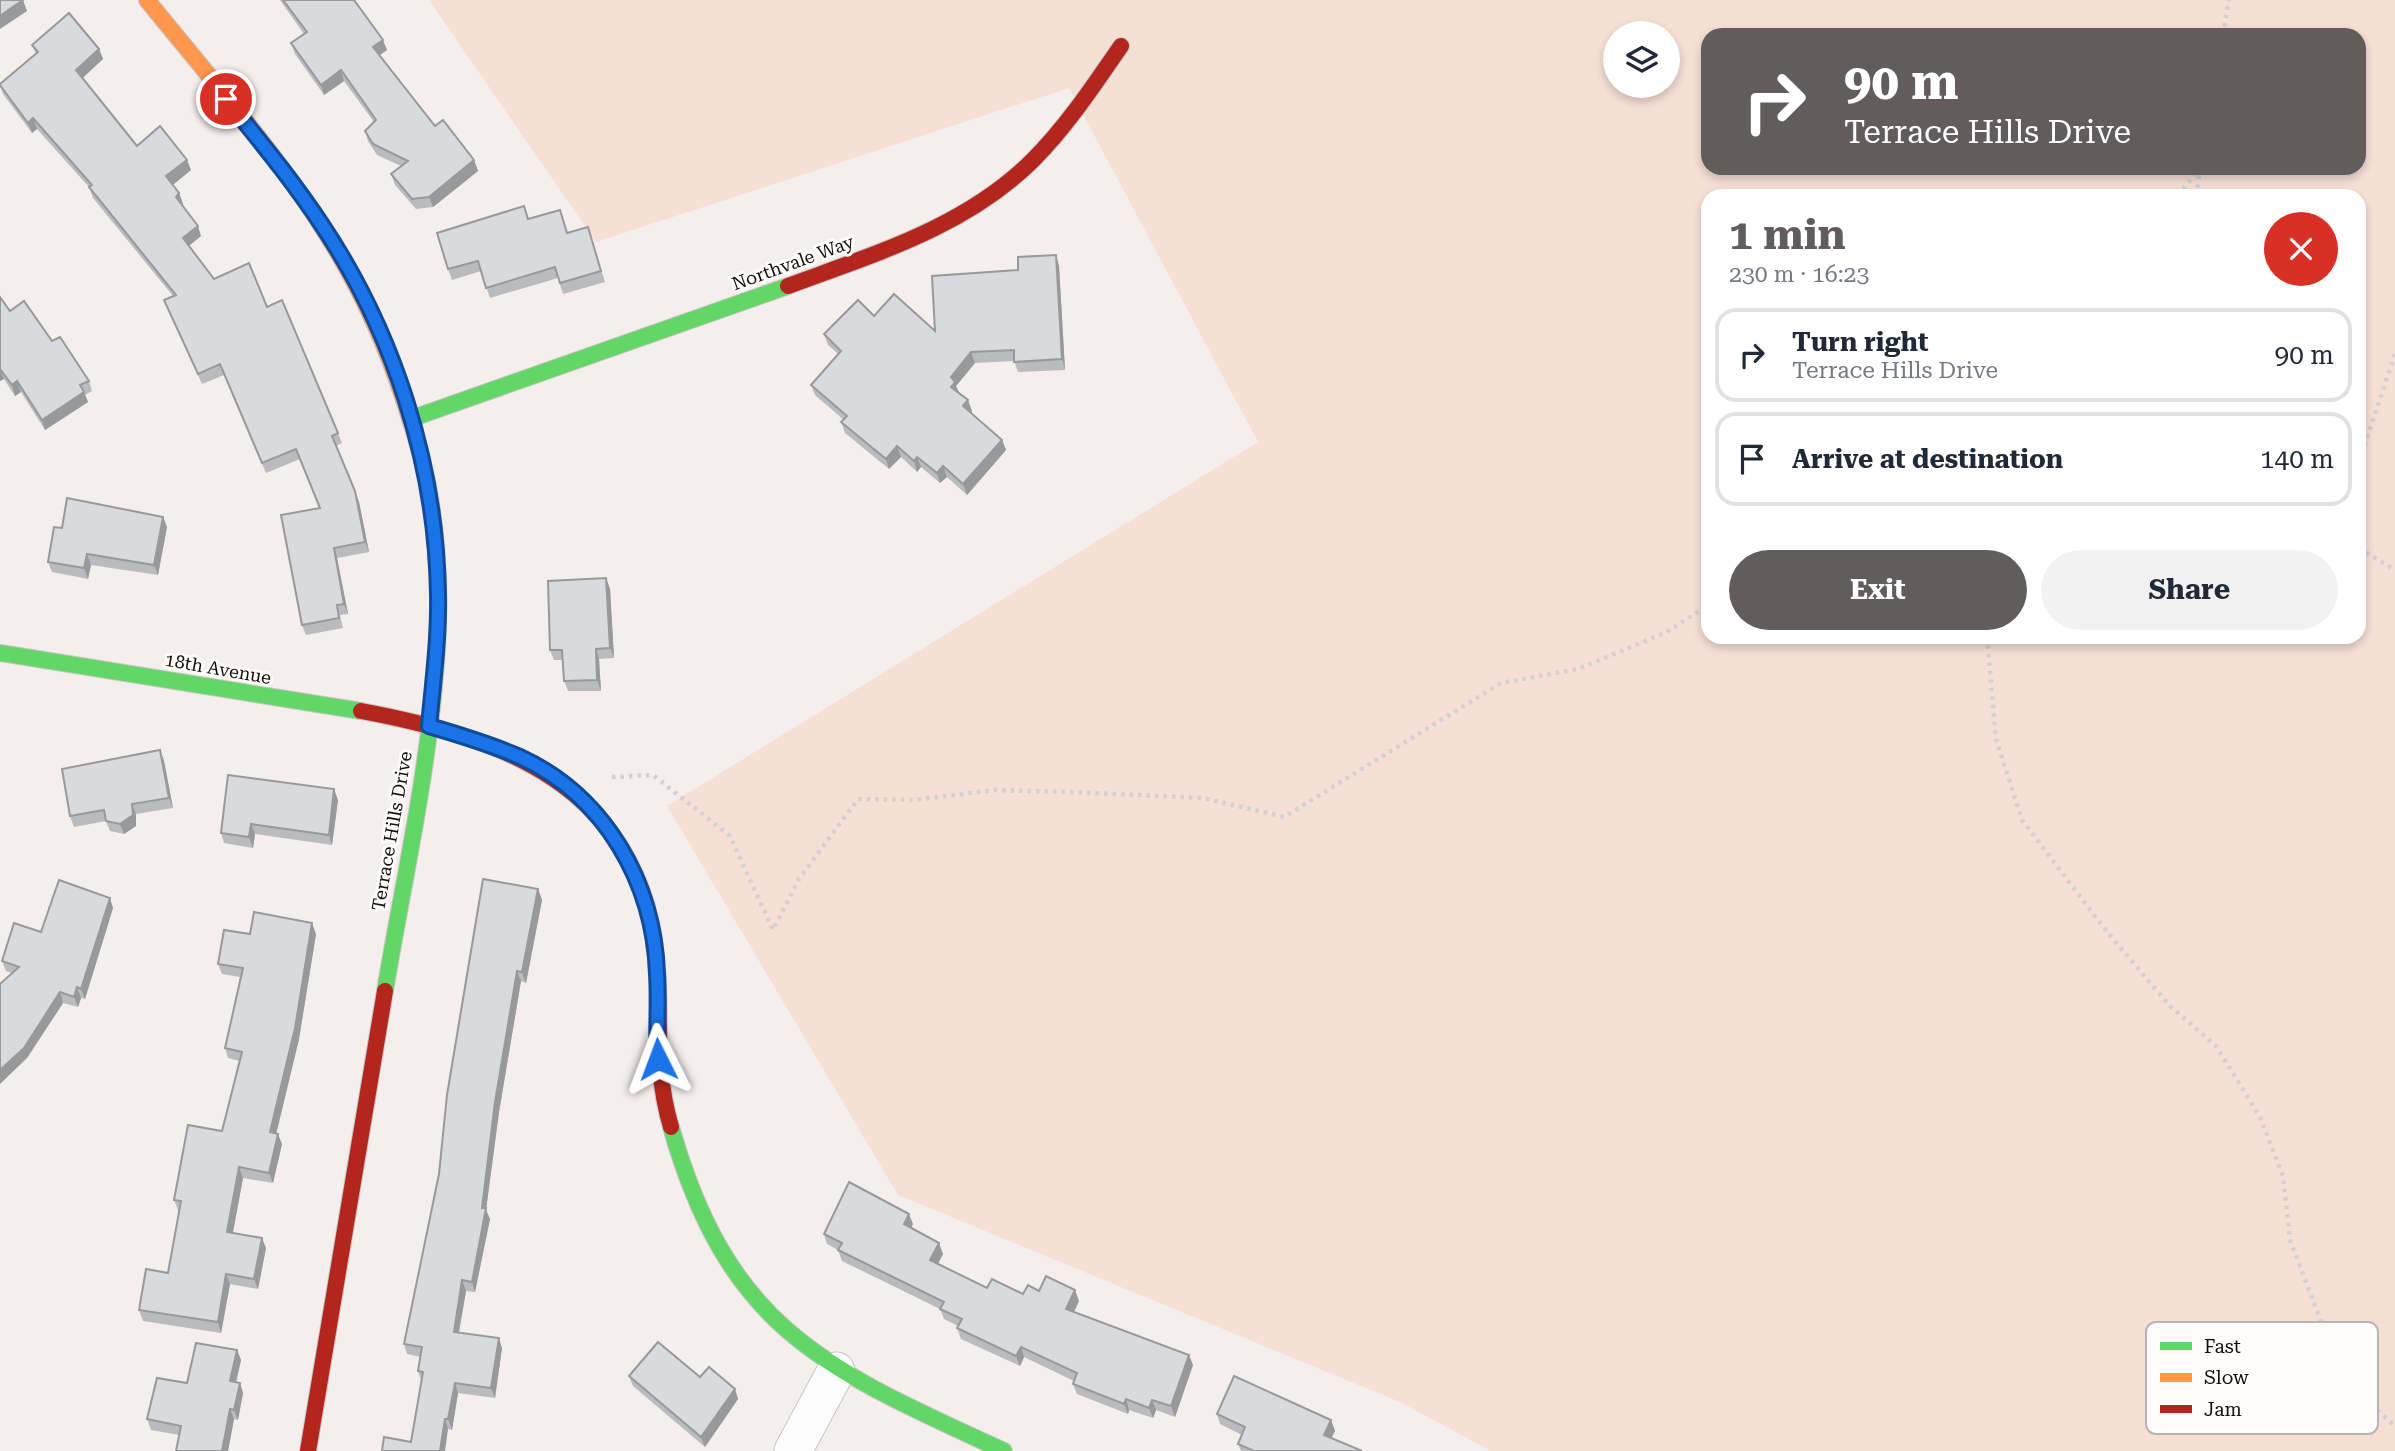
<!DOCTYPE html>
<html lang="en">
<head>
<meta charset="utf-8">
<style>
  :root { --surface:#fff; --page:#f2f2f3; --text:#1f2937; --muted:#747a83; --line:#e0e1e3; --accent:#625d5c }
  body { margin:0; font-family:"Roboto Serif",serif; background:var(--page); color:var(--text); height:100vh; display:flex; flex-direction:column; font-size:26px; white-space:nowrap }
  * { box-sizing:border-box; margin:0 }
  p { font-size:23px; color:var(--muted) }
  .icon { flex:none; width:38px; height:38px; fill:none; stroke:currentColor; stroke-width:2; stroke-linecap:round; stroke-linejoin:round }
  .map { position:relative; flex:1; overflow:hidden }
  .drawer { position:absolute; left:1701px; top:189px; width:665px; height:455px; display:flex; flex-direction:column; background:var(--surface); border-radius:21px; box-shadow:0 4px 10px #0003 }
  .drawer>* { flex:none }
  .hud { position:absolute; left:1701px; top:28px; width:665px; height:147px; border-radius:21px; box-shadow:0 4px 10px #0003; background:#625d5c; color:#fff; overflow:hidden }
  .fabs { position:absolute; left:1603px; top:21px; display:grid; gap:14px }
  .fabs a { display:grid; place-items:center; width:77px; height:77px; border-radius:50%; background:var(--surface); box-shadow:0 4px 10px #0003; font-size:35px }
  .pin { position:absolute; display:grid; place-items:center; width:60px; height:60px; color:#fff; margin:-30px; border:4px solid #fff; border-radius:50%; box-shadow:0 2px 7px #0007 }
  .me { position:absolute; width:77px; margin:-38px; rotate:357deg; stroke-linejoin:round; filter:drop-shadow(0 0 5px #0008) }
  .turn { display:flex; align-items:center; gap:24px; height:147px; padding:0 28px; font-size:32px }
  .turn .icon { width:91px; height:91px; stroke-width:2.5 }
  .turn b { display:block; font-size:49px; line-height:60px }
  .round { display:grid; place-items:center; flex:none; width:74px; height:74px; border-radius:37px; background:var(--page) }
  .head { display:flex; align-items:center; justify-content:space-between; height:119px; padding:0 28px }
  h1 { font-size:42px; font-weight:700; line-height:52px; color:var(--accent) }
  .button { display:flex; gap:14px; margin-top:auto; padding:14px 28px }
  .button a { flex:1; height:80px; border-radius:42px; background:var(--accent); color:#fff; font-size:28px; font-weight:700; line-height:80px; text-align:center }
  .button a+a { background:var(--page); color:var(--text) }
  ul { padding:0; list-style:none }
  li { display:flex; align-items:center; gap:21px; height:94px; margin:0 14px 10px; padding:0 14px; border:4px solid var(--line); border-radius:21px }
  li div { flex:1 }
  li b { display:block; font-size:26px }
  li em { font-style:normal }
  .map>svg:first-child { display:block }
</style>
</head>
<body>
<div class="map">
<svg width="2395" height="1451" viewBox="0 0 2395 1451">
  <rect width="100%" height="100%" fill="#f4eeec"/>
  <path fill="#f6dfd5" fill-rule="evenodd" d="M429,0h1966v1451h-904l-91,-49 -502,-207 -231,-389 591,-364 -189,-354 -473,154zM1615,33h53v53h-53zM1708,35h651v133h-651zM1708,196h651v441h-651z"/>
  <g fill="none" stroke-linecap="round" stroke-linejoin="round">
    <defs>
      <path id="street" d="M793,1451l43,-80"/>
      <g id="fast">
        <path d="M413,418l375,-132"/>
        <path d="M0,653l361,58"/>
        <path d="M385,991c28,-170 83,-376 33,-546"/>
        <path d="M671,1127c58,204 155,242 333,324"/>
      </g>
      <path id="slow" d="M147,0c80,99 171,199 224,316 20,42 34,85 47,129"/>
      <g id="jam">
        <path d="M788,286c86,-32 178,-59 245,-126 34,-34 61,-75 88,-114"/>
        <path d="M361,711c141,26 273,75 294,236 8,63 -3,116 16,180"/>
        <path d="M308,1451l77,-460"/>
      </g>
    </defs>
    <use href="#street" stroke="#c9c5c3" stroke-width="39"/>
    <use href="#fast" stroke="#c9c5c3" stroke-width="18"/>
    <use href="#slow" stroke="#c9c5c3" stroke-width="18"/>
    <use href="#jam" stroke="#c9c5c3" stroke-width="18"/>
    <g stroke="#d2d0d0" stroke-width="4.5" stroke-dasharray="3.5 5" stroke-linecap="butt">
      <path d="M2223,35l6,-35"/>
      <path d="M2178,196l21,-28"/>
      <path d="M2196,196l4,-27"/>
      <path d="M2359,462l36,-108"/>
      <path d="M2359,548l36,22"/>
      <path d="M1987,637l9,102 26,81 86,113 62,73 46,40 44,71 23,59 7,64 53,139 52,47"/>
      <path d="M612,777l41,-2 77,61 43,94 26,-51 59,-80 56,1 81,-10 76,2 132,6 81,19 217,-134 77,-14 89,-37 41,-27"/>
    </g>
    <use href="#street" stroke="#fdfcfc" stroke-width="37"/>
    <use href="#fast" stroke="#63d668" stroke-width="16"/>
    <use href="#slow" stroke="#ff974d" stroke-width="16"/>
    <use href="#jam" stroke="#b3261e" stroke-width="16"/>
  </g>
  <g fill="#babbbf">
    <path d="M280,0h74l33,50 -7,5 55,71 39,34 4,11 -45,36 -17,2 -21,-24 -4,-11 10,-8 -24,-11 -9,-14 -3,-10 9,-9 -30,-41 -20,14 -29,-41 -4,-11 13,-9z"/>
    <path d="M32,45l67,4 4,10 -20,19 54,68 54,24 -18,15 6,8 4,11 -1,1 19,31 -12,10 25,33 53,28 71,126 4,10 -6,3 23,56 10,50 -32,6 11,56 -8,1 3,13 -37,7 -4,-10 18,-117 -20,-49 -34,14 -42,-98 -22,9 -38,-84 9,-4 -80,-98 -4,-11 -52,-58 -5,4 -29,-39 -3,-8 36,-32z"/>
    <path d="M560,210l7,23 24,4 14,45 -42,12 -5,-16 -68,20 -9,-27 -29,9 -4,-11 80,-50z"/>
    <path d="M1059,266l6,104 -47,2 -4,-11 -39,2 -19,23 2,7 14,18 -2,2 32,27 4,10 -39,45 -20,-18 -7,6 -19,-16 -4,5 -16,-15 -12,12 -44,-36 -4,-11 3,-2 -29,-25 -4,-10 27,-31 -10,-9 -4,-11 50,-18 61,15 83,-61z"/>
    <path d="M0,297l10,14 42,30 37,40 3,10 -7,4 3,7 -43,28 -24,-38 -6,4 -11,-17 -4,2z"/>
    <path d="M163,517l4,10 -9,48 -67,-10 -3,14 -36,-7 -4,-10 14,-34z"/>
    <path d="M606,578l4,11 4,69 -15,1 2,32h-33l-4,-10 -1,-21h-9l-4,-10z"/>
    <path d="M160,750l4,11 9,47 -37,6v12l-12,8 -14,-3 -4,-10 -32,6 -4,-11z"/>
    <path d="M338,800l-6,45 -77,-11 -2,14 -29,-5 -3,-10z"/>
    <path d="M538,889l4,11 -16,83 -5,-2 -22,131 -13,98 4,9 -15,73 -9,-1 -7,42 43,15 -7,50 -37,-5 -6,37 -4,-1 -37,13 10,-62 -3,-9 3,-14 -14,-3 -3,-10z"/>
    <path d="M113,908l-28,91 -4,-1 -3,9 -15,-4 -36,55 -15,-85 -6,-2 -4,-10 39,-29z"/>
    <path d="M250,934h66l-17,105 -23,95 6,10 -9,39 -30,-5 -10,55 33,15 -8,41 -28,-5 -9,49 -78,-12 -4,-11 29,-37 11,-63h-1l-4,-10 48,-69 17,-70 -11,-3 -3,-10 15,-71 -18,-3 -4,-10z"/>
    <path d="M913,1224l-2,4 32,26 -5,10 49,24 36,6 16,-3 40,10 -5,11 119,53 -18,52 -19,-7 -3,8 -24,-8 -1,4 -51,-20 -4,-10 1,-3 -50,-24 -4,9 -59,-27 -4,-11 1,-2 -14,-7 -4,-10 -98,-48 -4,-11 -11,-6 -3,-10z"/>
    <path d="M237,1350l4,10 -5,22 4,1 3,10 -5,27 -4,-1 -6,32h-52l3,-16 -28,-5 -4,-11 40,-36z"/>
    <path d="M629,1376l71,1 35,12 3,10 -33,48 -72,-61z"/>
    <path d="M1217,1414l114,6 4,11 -4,7 31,13h-121l-3,-7 4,-9 -22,-11z"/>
  </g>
  <g fill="#97999b">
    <path d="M23,0l4,11 -27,18v-13z"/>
    <path d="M383,40l4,10 -10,7 -4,-10z"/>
    <path d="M99,49l4,10 -23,21 -4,-10z"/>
    <path d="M341,70l3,11 -20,14 -3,-10z"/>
    <path d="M33,118l4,11 -5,4 -4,-10z"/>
    <path d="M187,160l4,10 -21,17 -4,-11z"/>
    <path d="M474,160l4,11 -45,36 -4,-10z"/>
    <path d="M179,193l4,11 -4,3 -3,-10z"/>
    <path d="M198,226l3,10 -15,12 -3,-10z"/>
    <path d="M1056,255l3,11 6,104 -3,-11z"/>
    <path d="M971,352l4,11 -19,23 3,6 -5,6 -3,-11v-10z"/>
    <path d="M0,369l4,10 -4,2z"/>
    <path d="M17,381l4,11 -6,4 -3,-11z"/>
    <path d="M84,392l4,10 -43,28 -3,-10z"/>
    <path d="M968,400l4,11 -5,6 -4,-11z"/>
    <path d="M1002,440l4,10 -39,45 -4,-11z"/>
    <path d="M897,446l4,11 -12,12 -3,-10z"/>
    <path d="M917,457l4,10 -4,5 -3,-11z"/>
    <path d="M943,466l4,11 -7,6 -3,-10z"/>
    <path d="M355,491l4,11 10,50 -4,-10z"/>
    <path d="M163,517l4,10 -9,48 -4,-10z"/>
    <path d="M334,548l3,10 11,56 -4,-10z"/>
    <path d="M87,554l4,11 -3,14 -4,-11z"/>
    <path d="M606,578l4,11 4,69 -4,-10z"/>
    <path d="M596,649l3,10 2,32 -4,-11z"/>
    <path d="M160,750l4,11 9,47 -4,-10z"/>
    <path d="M334,789l4,11 -6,45 -3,-10z"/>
    <path d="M132,804l4,10v12l-12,8 -4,-10z"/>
    <path d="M251,824l4,10 -2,14 -4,-11z"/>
    <path d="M538,889l4,11 -16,83 -4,-11z"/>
    <path d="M110,898l3,10 -28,91 -4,-10z"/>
    <path d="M312,923l4,11 -17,105 -25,104 -4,-11z"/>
    <path d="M517,971l4,10 -22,131 -13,98 4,9 -15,73 -3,-10 23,-180z"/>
    <path d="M77,987l4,11 -3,9 -4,-10z"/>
    <path d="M60,992l3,11 -36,55 -27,26v-14z"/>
    <path d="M278,1134l4,10 -9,39 -4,-10z"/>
    <path d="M239,1167l4,11 -12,64 -4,-10z"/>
    <path d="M909,1214l4,10 -5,10 -4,-10z"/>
    <path d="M262,1238l4,10 -8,41 -4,-10z"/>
    <path d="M939,1243l4,11 -9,17 -4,-11z"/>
    <path d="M226,1274l4,10 -9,49 -3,-11z"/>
    <path d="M462,1280l4,11 -9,51 -3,-10z"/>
    <path d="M1075,1290l4,11 -9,19 -4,-11z"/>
    <path d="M499,1338l3,10 -7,50 -4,-10z"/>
    <path d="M1021,1347l3,10 -4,9 -4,-10z"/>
    <path d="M237,1350l4,10 -7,31 -4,-10z"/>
    <path d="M1189,1355l4,10 -18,52 -4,-11z"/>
    <path d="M240,1383l3,10 -5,27 -4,-10z"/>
    <path d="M455,1383l3,10 -6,37 -4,-11z"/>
    <path d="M735,1389l3,10 -33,48 -4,-10z"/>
    <path d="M1126,1399l3,11 -1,4 -4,-10z"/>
    <path d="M1152,1400l4,10 -3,8 -4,-10z"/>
    <path d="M230,1409l4,10 -6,32h-6z"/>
    <path d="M445,1419l3,10 -3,22h-5z"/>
    <path d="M1331,1420l4,11 -7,14 -4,-10z"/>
  </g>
  <g fill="#d8dade" stroke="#97999b" stroke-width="2">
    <path d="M0,0h23l-23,16z"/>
    <path d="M283,0h71l29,40 -10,7 62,79 8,-6 31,40 -45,37 -17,2 -21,-25 17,-13 -35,-17 -8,-13 11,-11 -35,-50 -20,15 -30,-42 16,-11z"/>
    <path d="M69,13l30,36 -23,21 61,76 23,-20 27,34 -21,16 13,17 -3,4 22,29 -15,12 31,41 35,-16 18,44 15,-7 56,133 -6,3 23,55 10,51 -31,6 10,56 -7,1 2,13 -37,7 -21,-110 39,-7 -24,-59 -34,14 -42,-99 -22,10 -34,-74 12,-5 -87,-108 3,-2 -59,-67 -5,5 -28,-38v-1l38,-32 -6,-7z"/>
    <path d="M524,206l4,13 32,-9 7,23 21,-6 13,44 -41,12 -5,-16 -69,21 -8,-27 -30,8 -11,-36z"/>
    <path d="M1056,255l6,104 -48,3v-12l-43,2 -20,25 4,5 -4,5 17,13 -5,6 39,34 -39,44 -20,-18 -6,7 -20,-16 -3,4 -17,-15 -11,13 -45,-37 6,-6 -36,-31 30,-34 -17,-17 34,-34 16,16 20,-22 41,37 -3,-55 86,-6v-13z"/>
    <path d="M0,297l10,14 14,-10 28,40 8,-4 29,44 -9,4 4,7 -42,28 -25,-39 -5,4 -12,-16z"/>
    <path d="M67,498l96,19 -9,48 -67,-11 -3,14 -36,-6 6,-35 8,1z"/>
    <path d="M606,578l4,70 -14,1 1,31 -33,1 -2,-31h-12l-2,-69z"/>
    <path d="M160,750l9,48 -37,6 1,11 -13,9 -14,-3 -2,-11 -34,6 -8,-47z"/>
    <path d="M228,775l106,14 -5,46 -78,-11 -2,13 -28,-4z"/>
    <path d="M483,879l55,10 -16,83 -5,-1 -22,131 -13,106h4l-14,74 -10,-2 -8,52 45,6 -8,50 -36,-5 -7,36h-3l-5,32h-58l2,-14 27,5 12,-70 -5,-1 4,-24 -18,-3 35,-170 8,-79z"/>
    <path d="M59,880l51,18 -29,91 -4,-2 -3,10 -14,-5 -36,56 -24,22v-86l19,-17 -17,-6 12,-38 27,9z"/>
    <path d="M254,912l58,11 -17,105 -25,104 8,2 -9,39 -30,-6 -12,65 35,6 -8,41 -28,-5 -8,48 -79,-12 7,-41 22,4 13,-72 -7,-1 14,-75 34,6 20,-79 -17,-4 18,-80 -25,-4 6,-34 26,4z"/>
    <path d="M849,1182l60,32 -5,10 35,19 -9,17 57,28 5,-9 31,15 5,-9 11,6 7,-15 29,14 -9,19 123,46 -18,51 -19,-6 -3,8 -23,-9 -2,5 -51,-20 4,-11 -56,-26 -5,9 -59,-28 5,-9 -22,-10 4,-7 -106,-52 4,-7 -18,-9z"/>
    <path d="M658,1342l42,35 9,-10 26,22 -34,48 -72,-61z"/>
    <path d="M196,1343l41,7 -7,31 10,2 -6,27 -4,-1 -8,42h-46l5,-25 -34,-7 10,-41 30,5z"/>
    <path d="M1234,1376l97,44 -7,15 38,16h-108l-16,-7 7,-17 -28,-13z"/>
  </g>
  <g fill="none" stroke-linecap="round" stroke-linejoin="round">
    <defs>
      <path id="route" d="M226,99c33,41 67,82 96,126 72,108 114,239 116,369 1,44 -5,88 -9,132 31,9 61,18 91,31 85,39 134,126 137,217 2,29 -1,57 1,85"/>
    </defs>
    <use href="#route" stroke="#114b97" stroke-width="18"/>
    <use href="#route" stroke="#1a73e8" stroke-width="12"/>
  </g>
  <g text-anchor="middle" stroke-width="6" stroke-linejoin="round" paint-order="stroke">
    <g font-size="18" fill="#130f0e" stroke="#fefcfb">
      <text transform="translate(793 263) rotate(-20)" y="6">Northvale Way</text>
      <text transform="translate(218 669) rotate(10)" y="6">18th Avenue</text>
      <text transform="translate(392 831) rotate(-80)" y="6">Terrace Hills Drive</text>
    </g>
  </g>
  <rect x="2146" y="1322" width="232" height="112" rx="10" fill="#fefcfb" stroke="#b8b5b4" stroke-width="2"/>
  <rect x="2160" y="1342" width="32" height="8" fill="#63d668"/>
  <rect x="2160" y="1373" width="32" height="9" fill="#ff974d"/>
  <rect x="2160" y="1405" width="32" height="8" fill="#b3261e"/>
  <g font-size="19" fill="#130f0e">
    <text x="2204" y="1353">Fast</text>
    <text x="2204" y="1384">Slow</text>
    <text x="2204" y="1416">Jam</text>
  </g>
</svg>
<div class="fabs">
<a><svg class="icon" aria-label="layers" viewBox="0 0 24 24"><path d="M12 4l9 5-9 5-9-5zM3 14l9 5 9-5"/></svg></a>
</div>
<div class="pin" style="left:226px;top:99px;background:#d93025"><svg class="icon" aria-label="arrive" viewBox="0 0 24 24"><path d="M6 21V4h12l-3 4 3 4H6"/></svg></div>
<svg class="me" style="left:658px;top:1059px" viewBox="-20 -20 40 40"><path d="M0-17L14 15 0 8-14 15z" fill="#1a73e8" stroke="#fff" stroke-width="4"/></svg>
<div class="hud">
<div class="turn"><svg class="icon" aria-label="right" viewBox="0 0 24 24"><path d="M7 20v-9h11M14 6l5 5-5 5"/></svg><div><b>90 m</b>Terrace Hills Drive</div></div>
</div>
<section class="drawer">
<div class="head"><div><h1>1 min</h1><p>230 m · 16:23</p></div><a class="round" style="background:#d93025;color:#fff"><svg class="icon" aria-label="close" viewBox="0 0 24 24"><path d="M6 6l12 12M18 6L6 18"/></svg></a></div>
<ul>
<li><svg class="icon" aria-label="right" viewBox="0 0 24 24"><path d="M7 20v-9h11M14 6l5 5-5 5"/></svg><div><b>Turn right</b><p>Terrace Hills Drive</p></div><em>90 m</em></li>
<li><svg class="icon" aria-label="arrive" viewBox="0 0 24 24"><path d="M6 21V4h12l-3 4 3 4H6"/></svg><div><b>Arrive at destination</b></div><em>140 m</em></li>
</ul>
<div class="button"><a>Exit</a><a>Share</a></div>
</section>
</div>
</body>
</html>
